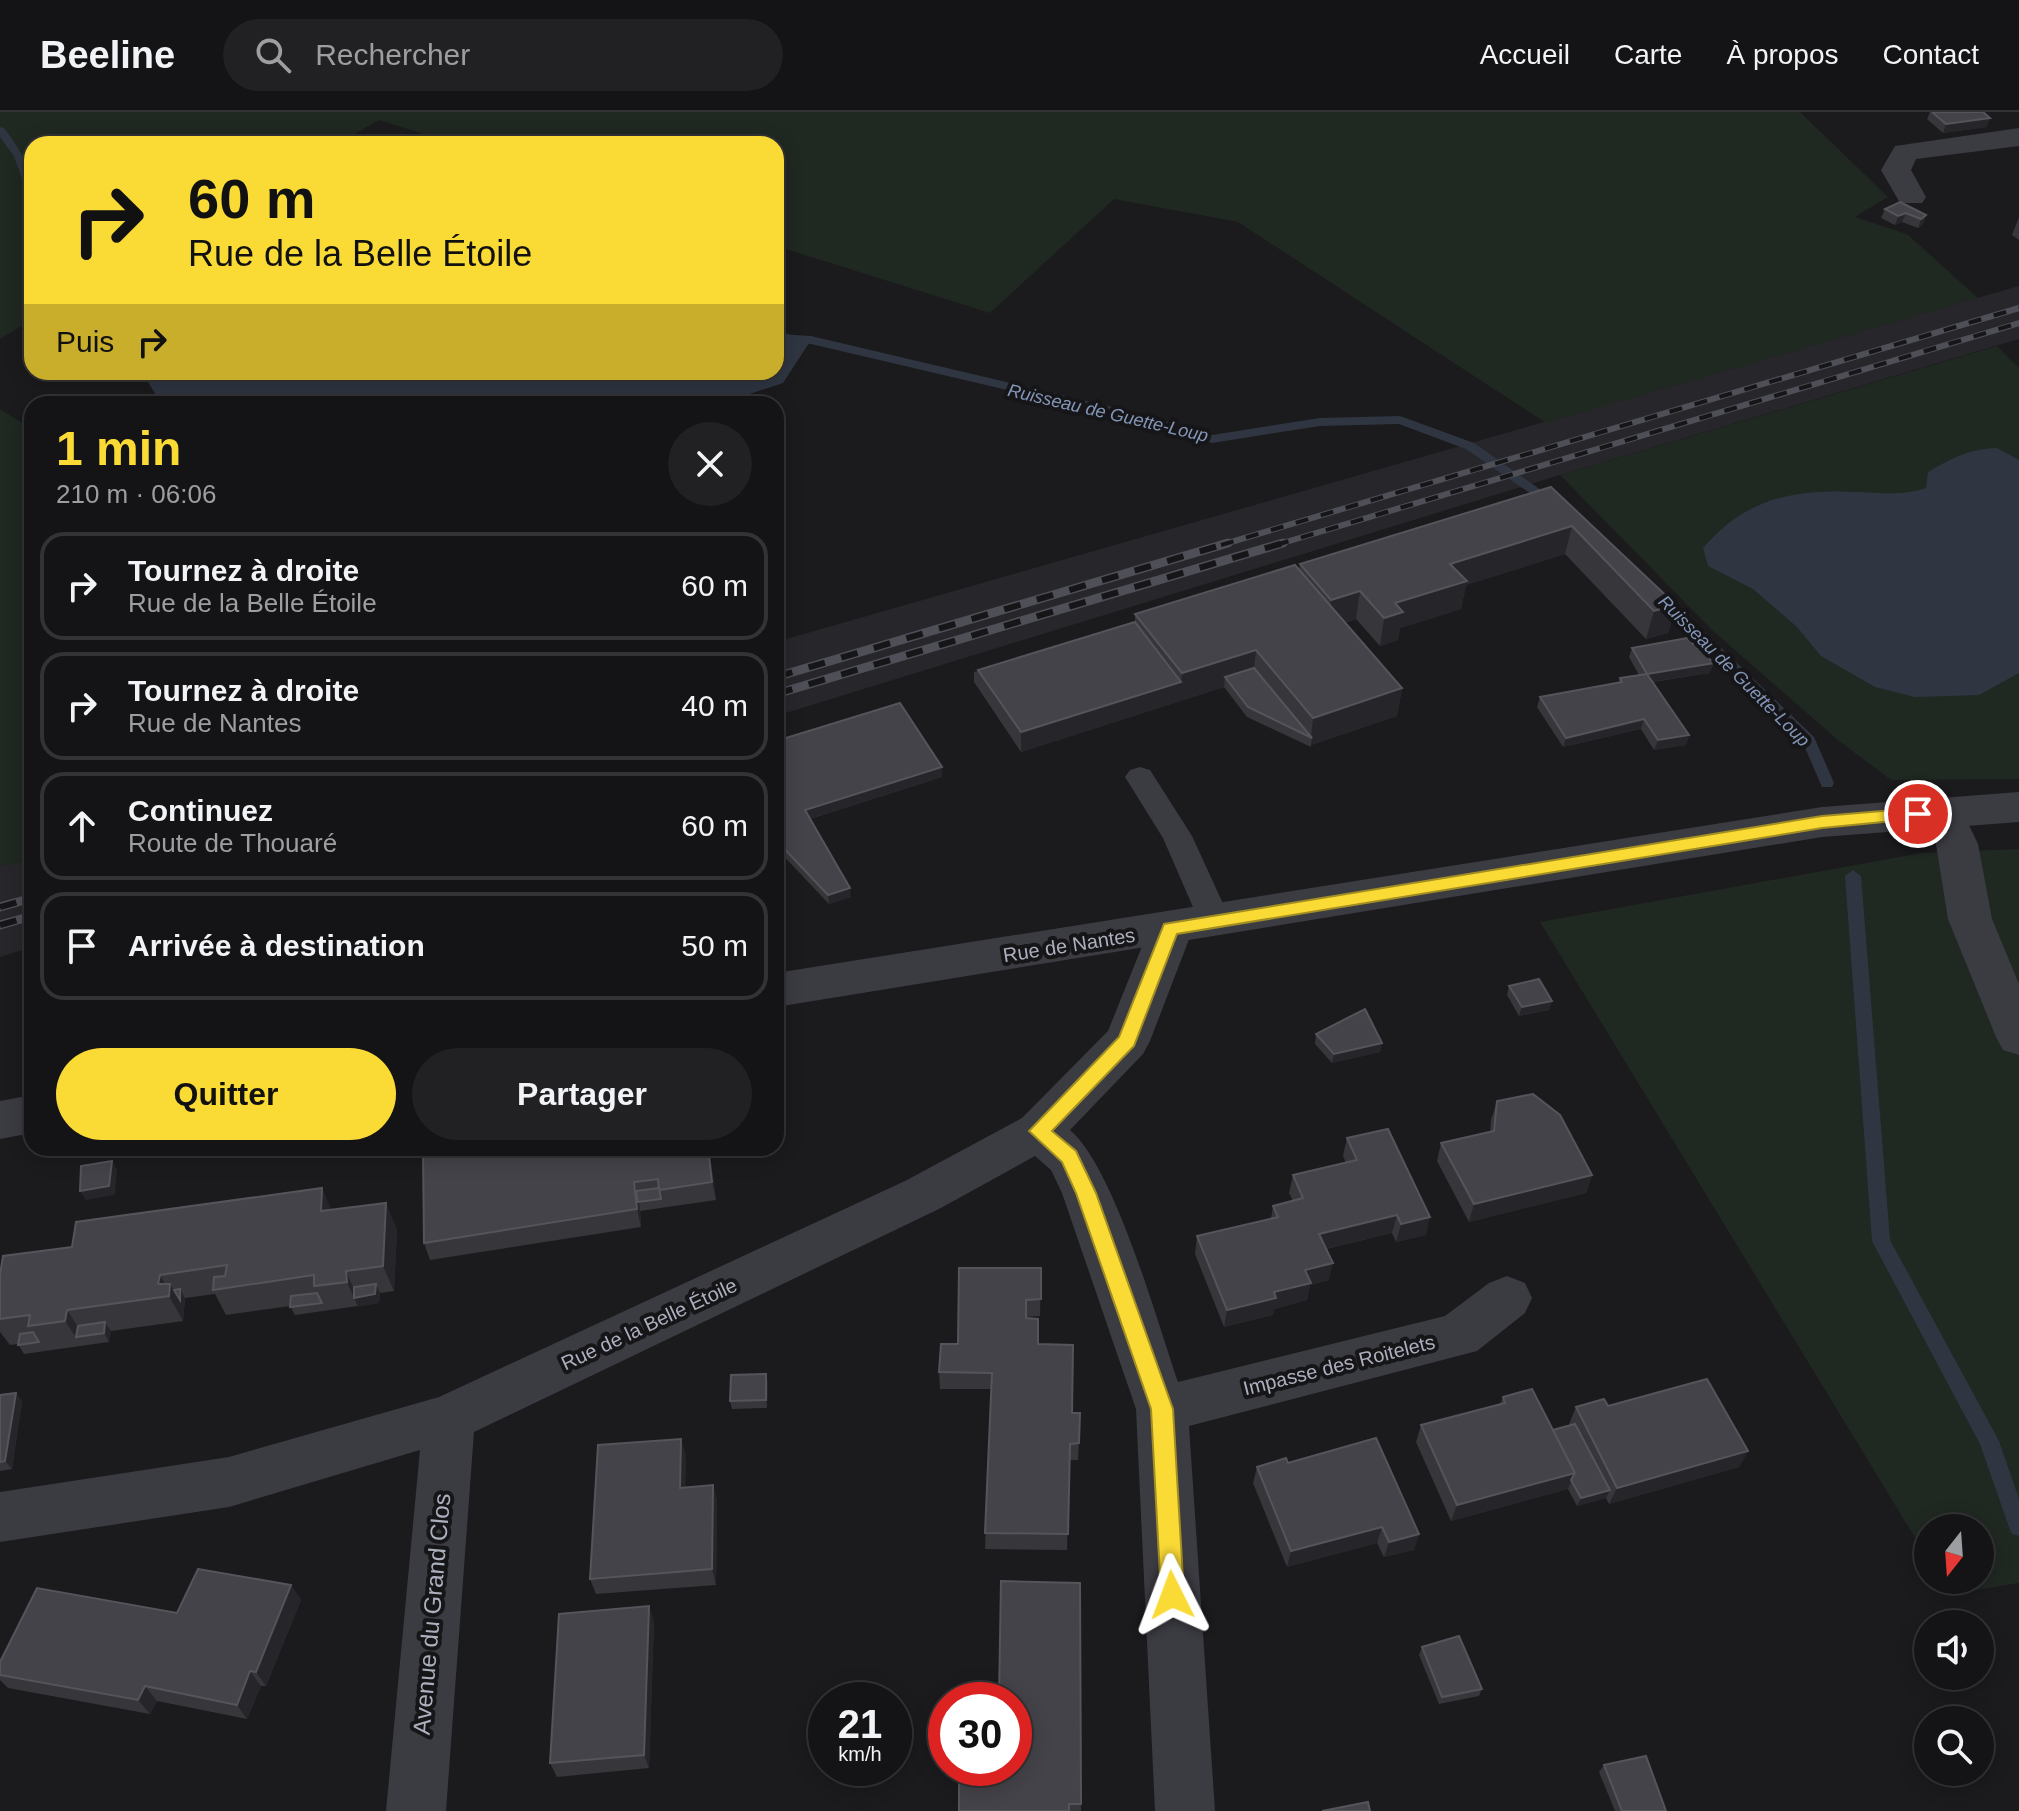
<!DOCTYPE html>
<html lang="fr">
<head>
<meta charset="utf-8">
<style>
  :root { --surface:#141416; --page:#212123; --text:#f1f3f6; --muted:#9d9ea1; --line:#333335; --accent:#fada35 }
  body { margin:0; font-family:Arial,sans-serif; background:var(--page); color:var(--text); height:100vh; display:flex; flex-direction:column; font-size:30px; white-space:nowrap }
  * { box-sizing:border-box; margin:0 }
  p { font-size:26px; color:var(--muted) }
  .icon { flex:none; width:44px; height:44px; fill:none; stroke:currentColor; stroke-width:2; stroke-linecap:round; stroke-linejoin:round }
  .map { position:relative; flex:1; overflow:hidden }
  .panel { position:absolute; left:24px; top:284px; width:760px; height:760px; display:flex; flex-direction:column; background:var(--surface); border-radius:24px; box-shadow:0 4px 20px #0003,0 0 0 2px var(--line) }
  .panel>* { flex:none }
  .hud { position:absolute; left:24px; top:24px; width:760px; height:244px; border-radius:24px; box-shadow:0 4px 20px #0003,0 0 0 2px var(--line); background:#fada35; color:#111; overflow:hidden }
  .needle { width:52px; rotate:197deg }
  .controls { position:absolute; left:1914px; top:1402px; display:grid; gap:16px }
  .controls a { display:grid; place-items:center; width:80px; height:80px; border-radius:50%; background:var(--surface); box-shadow:0 4px 20px #0003,0 0 0 2px var(--line); font-size:40px }
  .speed { position:absolute; left:808px; top:1570px; display:flex; gap:16px; font-size:40px; font-weight:700; text-align:center }
  .speed>* { display:grid; place-content:center; width:104px; height:104px; border-radius:50%; background:var(--surface); box-shadow:0 4px 20px #0003,0 0 0 2px var(--line); line-height:1 }
  .speed small { font-size:20px; font-weight:400 }
  .speed .limit { border:12px solid #d22; background:#fff; color:#111 }
  .pin { position:absolute; display:grid; place-items:center; width:68px; height:68px; color:#fff; margin:-34px; border:4px solid #fff; border-radius:50%; box-shadow:0 2px 8px #0007 }
  .me { position:absolute; width:88px; margin:-44px; rotate:357deg; stroke-linejoin:round; filter:drop-shadow(0 0 6px #0008) }
  .turn { display:flex; align-items:center; gap:28px; height:168px; padding:0 32px; font-size:36px }
  .turn .icon { width:104px; height:104px; stroke-width:2.5 }
  .turn b { display:block; font-size:56px; line-height:68px }
  .then { display:flex; align-items:center; height:76px; padding:0 32px; background:#0003; gap:16px; font-size:30px }
  .round { display:grid; place-items:center; flex:none; width:84px; height:84px; border-radius:42px; background:var(--page) }
  .overview { display:flex; align-items:center; justify-content:space-between; height:136px; padding:0 32px }
  h1 { font-size:48px; font-weight:600; line-height:60px; color:var(--accent) }
  .cta { display:flex; gap:16px; margin-top:auto; padding:16px 32px }
  .cta a { flex:1; height:92px; border-radius:48px; background:var(--accent); color:#111; font-size:32px; font-weight:600; line-height:92px; text-align:center }
  .cta a+a { background:var(--page); color:var(--text) }
  ul { padding:0; list-style:none }
  li { display:flex; align-items:center; gap:24px; height:108px; margin:0 16px 12px; padding:0 16px; border:4px solid var(--line); border-radius:24px }
  li div { flex:1 }
  li b { display:block; font-size:30px }
  li em { font-style:normal }
  header { display:flex; align-items:center; gap:48px; box-sizing:border-box; height:112px; padding:0 40px; background:var(--surface); border-bottom:2px solid var(--line) }
  header strong { font-size:38px }
  nav { display:flex; gap:44px; margin-inline-start:auto; font-size:28px }
  .search { width:560px; height:72px; background:var(--page); display:flex; align-items:center; gap:20px; box-sizing:border-box; padding:0 28px; border-radius:44px; color:var(--muted); font-size:30px }
  .map>svg:first-child { display:block }
</style>
</head>
<body>
<header>
<strong>Beeline</strong>
<div class="search"><svg class="icon" aria-label="search" viewBox="0 0 24 24"><circle cx="10" cy="10" r="6"/><path d="M15 15l6 6"/></svg>Rechercher</div>
<nav><a>Accueil</a><a>Carte</a><a>À propos</a><a>Contact</a></nav>
</header>
<div class="map">
<svg width="2019" height="1699" viewBox="0 0 2019 1699">
  <rect width="100%" height="100%" fill="#1b1a1d"/>
  <g fill="#27262a">
    <path d="M2019,174v53l-459,136 -784,241v-74z"/>
    <path d="M32,746v89l-32,10v-90z"/>
  </g>
  <g fill="#202822">
    <path d="M0,0h1800l88,85 -33,20 52,17 71,64 -432,125 -308,-201 -124,-23 -124,114 -214,-67v-102h-321l-76,-24 -42,24h-305v176l-32,19z"/>
    <path d="M1997,234l22,22v411l-128,1 -52,-39 -126,-110 -153,-156z"/>
    <path d="M0,297l32,20v429l-32,9z"/>
    <path d="M2019,737v734l-69,11 -9,-14h39v-52h-52v31l-388,-637 381,-69z"/>
  </g>
  <g fill="#2f3642">
    <path d="M776,219l35,9 -28,43 -64,21h-558l-14,-24 4,-8h625z"/>
    <path d="M1997,336l22,12v213l-40,22 -64,2 -40,-10 -54,-31 -24,-29 -44,-38 -45,-23 -5,-18c44,-51 92,-59 156,-56 25,1 43,4 67,-4l2,-16c24,-14 41,-23 69,-24z"/>
  </g>
  <g fill="none" stroke-linecap="round" stroke-linejoin="round">
    <g fill="#2f3642" fill-rule="evenodd">
      <path d="M0,15l4,1c16,22 28,39 28,68l-5,-3 -13,-37 -14,-19z"/>
      <path d="M776,222l35,2 314,74 87,25 108,-17 80,-2 74,27 84,59 -1,3h-10l-81,-56 -67,-25 -79,2 -108,17 -90,-26 -311,-73 -35,-2z"/>
      <path d="M1659,480l5,1 150,144 20,46 -2,4h-10l-19,-44 -149,-144v-6z"/>
      <path d="M1853,758l8,6 29,364 109,201 20,58v37l-7,-2 -3,-7 -29,-83 -108,-203 -27,-365z"/>
    </g>
    <path fill="#3b3b42" fill-rule="evenodd" d="M1140,655l10,3 42,66 39,85 -5,8 -11,4 -11,-4 -5,-8 -36,-83 -38,-61 5,-7z"/>
    <g fill="#3b3b42" fill-rule="evenodd">
      <path d="M2019,16v18l-103,13 -5,11 15,27 -4,6h-22l-19,-33 14,-24z"/>
      <path d="M1943,685l15,5 20,42 14,75 27,65v71l-16,-5 -7,-13 -48,-118 -12,-75 -14,-32 6,-10z"/>
      <path d="M1171,801l15,5 7,11 -43,112 -7,13 -73,76c44,37 87,191 108,252l267,-66 44,-33 18,-7 18,7 7,15 -7,15 -48,38 -288,75 26,385h-60l-19,-402 -74,-216 -11,-23 -16,-14 -96,53 -465,223 -28,379h-60l34,-361 -191,57 -229,35v-50l229,-35 210,-60 466,-216 117,-63 86,-87 41,-102 7,-11z"/>
    </g>
    <g fill="#3b3b42" fill-rule="evenodd">
      <path d="M2019,680v30l-197,15 -1046,170v-34l1046,-166z"/>
      <path d="M32,983v38l-32,6v-38z"/>
    </g>
    <defs>
      <g id="rail-far1">
        <path d="M1221,433l798,-237"/>
        <path d="M1276,433l743,-222"/>
      </g>
      <g id="rail">
        <path d="M776,565l452,-134"/>
        <path d="M776,582l507,-151"/>
        <path d="M0,795l32,-9"/>
        <path d="M0,813l32,-9"/>
      </g>
    </defs>
    <use href="#rail-far1" stroke="#4e4f57" stroke-width="6"/>
    <use href="#rail" stroke="#4e4f57" stroke-width="9"/>
    <use href="#rail-far1" stroke="#161518" stroke-width="4" stroke-dasharray="13" stroke-linecap="butt"/>
    <use href="#rail" stroke="#161518" stroke-width="6" stroke-dasharray="17" stroke-linecap="butt"/>
  </g>
  <g fill="#37363b">
    <path d="M1930,0h53l4,15 -44,6 -16,-14z"/>
    <path d="M1885,97l41,6 -3,9 -5,4 -16,-6 -7,3 -14,-7z"/>
    <path d="M2019,105v23l-7,-5z"/>
    <path d="M1551,375l125,118 -8,28 -22,6 -81,-85 -99,31 -5,24 -61,19 -2,12 -18,6 -24,-27 -11,4 57,65 -5,28 -86,29v2l-64,-30 -23,-30 -203,65 -47,-70v-10l161,-50v-8l164,-44 1,-6z"/>
    <path d="M1632,536l78,25 -57,9 36,53 -3,10 -32,5 -13,-21 -78,18 -26,-40 3,-10 78,-14 2,-5 19,-3 -10,-18z"/>
    <path d="M776,629l166,36 -132,42 41,78 -22,7 -53,-56z"/>
    <path d="M1509,874l43,15 -3,9 -30,6 -12,-21z"/>
    <path d="M1316,922l66,9 -2,9 -48,11 -17,-19z"/>
    <path d="M1497,989l95,74 -6,18 -117,29 -32,-61 4,-18 49,-11 1,-12z"/>
    <path d="M1347,1026l79,97 -30,7 -4,-9 -66,16 3,31 -19,5 -3,15 -33,9 -1,6 -49,12 -29,-73 2,-18 74,-17 2,-13 20,-5 -4,-8 4,-18 53,-12 -3,-7z"/>
    <path d="M349,1036h32v3l-29,4z"/>
    <path d="M709,1036l7,52 -76,11v-2l1,18 -211,33 -6,-17z"/>
    <path d="M322,1076l9,22 66,19 -3,62 -14,2 -1,10 -84,12 -5,-9 -64,9 -11,-21 -30,4 -2,23 -72,10 -2,11 -85,12 -6,-10 -8,1 -10,-13v-13l72,-72z"/>
    <path d="M1041,1156l-1,48 -14,1 12,27 34,69h8l-2,47h-9l-2,90 -82,-1 6,-160h-51l-1,-17 19,-28z"/>
    <path d="M766,1262l2,8 -1,26 -35,1 -2,-8z"/>
    <path d="M0,1283l22,6 -10,68 -12,2z"/>
    <path d="M1503,1285l50,33 17,-5 -1,-1 7,-17 32,-1 140,45 -9,16 -130,37 -3,-6 -29,8 -9,-17 -117,32 -35,-79 5,-17 79,-21z"/>
    <path d="M686,1343l-1,32 28,-2 4,16 -1,84 -120,9 -6,-15z"/>
    <path d="M1288,1351l131,71 -5,16 -30,7 -7,-14 -90,24 -34,-84 4,-16z"/>
    <path d="M291,1473l10,15 -35,86h-5l-14,33 -90,-18 -7,13 -142,-26 -8,-8v-18l177,-49z"/>
    <path d="M654,1509l-5,147 -92,9 -7,-14z"/>
    <path d="M1422,1535l60,42 -3,7 -40,8 -20,-49z"/>
    <path d="M1604,1653l62,46h-51l-16,-39z"/>
    <path d="M1081,1692v7h-122z"/>
  </g>
  <g fill="#262529">
    <path d="M1990,6l-3,9 -44,6 3,-9z"/>
    <path d="M1906,101l-4,9 -7,3 3,-9z"/>
    <path d="M1926,103l-3,9 -5,4 3,-9z"/>
    <path d="M1572,414l-7,28 -99,31 -5,24 -61,19 -2,12 -18,6 4,-28 11,-15 55,-39z"/>
    <path d="M1360,479l-4,28 -29,9 4,-28z"/>
    <path d="M1676,493l-8,28 -22,6 8,-28z"/>
    <path d="M1256,538l-3,28 -28,-1 -1,10 -203,65v-20l160,-50 1,-9z"/>
    <path d="M1714,551l-4,10 -66,10 3,-9z"/>
    <path d="M1402,576l-5,28 -86,29 1,-7 -1,-1 2,-19z"/>
    <path d="M1644,607l-3,10 -78,18 3,-9z"/>
    <path d="M1689,623l-3,10 -32,5 4,-10z"/>
    <path d="M942,655v10l-136,43 -1,-10z"/>
    <path d="M850,776l1,9 -22,7 -1,-9z"/>
    <path d="M1552,889l-3,9 -30,6 3,-9z"/>
    <path d="M1382,931l-2,9 -48,11 2,-9z"/>
    <path d="M708,1036h1l7,52 -4,-18z"/>
    <path d="M112,1049l5,9 -2,25 -29,5 -6,-9z"/>
    <path d="M1592,1063l-6,18 -117,29 5,-18z"/>
    <path d="M634,1070l5,18 2,27 -4,-18z"/>
    <path d="M322,1076l11,26 -12,-3z"/>
    <path d="M386,1091l11,26 -3,62 -11,-25z"/>
    <path d="M1397,1103l-5,18 -76,18 3,-17z"/>
    <path d="M1430,1105l-4,18 -30,7 5,-18z"/>
    <path d="M1333,1151l-4,17 -19,5 -3,15 -33,9 -1,6 -49,12 3,-17 47,-18 31,-22z"/>
    <path d="M346,1159l11,25 19,-12 4,9 -1,10 -21,4 -11,-25z"/>
    <path d="M160,1163l9,16 1,-7 10,16v-11l5,9 -2,23 -14,-25 -11,-12z"/>
    <path d="M67,1198l16,25 -7,2 -11,-16z"/>
    <path d="M105,1210l6,9 -2,11 -5,-9z"/>
    <path d="M766,1262l2,8 -1,26 -1,-8z"/>
    <path d="M16,1281l6,8 -10,68 -7,-8z"/>
    <path d="M681,1327l5,16 -1,49 -5,-16z"/>
    <path d="M1748,1339l-9,16 -130,37 8,-16z"/>
    <path d="M1575,1361l-7,16 -117,32 6,-16z"/>
    <path d="M713,1373l4,16 -1,84 -4,-16z"/>
    <path d="M1610,1378l-4,8 -29,8 4,-8z"/>
    <path d="M1382,1415l-5,16 -90,24 4,-16z"/>
    <path d="M1419,1422l-5,16 -30,7 5,-15z"/>
    <path d="M291,1473l10,15 -35,86 -10,-14z"/>
    <path d="M649,1494l5,15 -5,147 -5,-13z"/>
    <path d="M250,1559l11,15 -14,33 -10,-14z"/>
    <path d="M145,1574l12,15 -7,13 -12,-14z"/>
  </g>
  <g fill="#434349" stroke="#54545b" stroke-width="2">
    <path d="M1932,0h51l7,6 -44,6z"/>
    <path d="M1900,90l26,13 -5,4 -15,-6 -8,3 -13,-7z"/>
    <path d="M1551,375l125,118 -22,6 -82,-85 -122,38 17,17 -72,22 8,9 -19,6 -24,-27 -29,9 -31,-36z"/>
    <path d="M1295,453l107,123 -89,30 -57,-68 -74,23 -47,-59z"/>
    <path d="M1135,510l46,60 -160,50 -43,-62z"/>
    <path d="M1687,526l27,25 -67,11 42,61 -31,5 -14,-21 -78,19 -26,-41 82,-15 -2,-4 27,-4 -15,-26z"/>
    <path d="M1254,556l58,70 -64,-31 -23,-30z"/>
    <path d="M900,591l42,64 -137,43 45,78 -22,7 -52,-55v-99z"/>
    <path d="M1539,867l13,22 -30,6 -13,-21z"/>
    <path d="M1365,897l17,34 -48,11 -18,-20z"/>
    <path d="M1533,982l27,21 32,60 -118,29 -33,-61 53,-12 3,-30z"/>
    <path d="M1388,1017l42,88 -29,7 -4,-9 -78,19 14,29 -28,7 6,13 -37,9 2,6 -49,12 -30,-74 81,-19 -5,-11 30,-8 -10,-23 64,-15 -10,-22z"/>
    <path d="M423,1036h285l4,34 -53,8 -1,-11 -24,3 3,27 -213,34z"/>
    <path d="M112,1049l-3,25 -29,5 1,-25z"/>
    <path d="M322,1076l-1,23 65,-8 -3,63 -37,5 1,11 -33,4v-11l-101,15 1,-13 11,-1 2,-11 -67,10 -2,9h12l-1,12 -102,14 -2,11 -37,5 2,-11 -30,4v-44l3,-19 69,-9 4,-25z"/>
    <path d="M659,1076l2,11 -23,3 -2,-11z"/>
    <path d="M959,1156h82v31l-15,1v18l12,1v25l35,1 -1,68h8l-1,30 -9,1 -2,90 -83,-1 7,-160 -53,-1 2,-28h17z"/>
    <path d="M376,1172l-1,10 -21,4v-11z"/>
    <path d="M180,1177v11l-6,-10z"/>
    <path d="M317,1181l5,10 -32,4 1,-11z"/>
    <path d="M105,1210l-1,11 -28,4 2,-11z"/>
    <path d="M33,1220l6,10 -21,3 2,-11z"/>
    <path d="M766,1262v26l-36,1 1,-26z"/>
    <path d="M1707,1267l41,72 -131,37 -41,-81 28,-8 4,7z"/>
    <path d="M1532,1277l43,84 -118,32 -36,-80 84,-22 -2,-6z"/>
    <path d="M16,1281l-11,68 -5,1v-67z"/>
    <path d="M1575,1312l35,66 -29,8 -10,-18 4,-7 -22,-43z"/>
    <path d="M1376,1326l43,96 -30,8 -7,-15 -91,24 -34,-84 29,-9 2,5z"/>
    <path d="M681,1327l-1,49 33,-3 -1,84 -122,10 8,-134z"/>
    <path d="M198,1457l93,16 -35,87 -6,-1 -13,34 -92,-19 -7,14 -138,-25v-13l37,-74 140,25z"/>
    <path d="M1001,1469l79,2 1,221h-12v7h-110v-43h55v-68h-15z"/>
    <path d="M649,1494l-5,149 -94,8 9,-149z"/>
    <path d="M1459,1524l23,53 -40,8 -20,-50z"/>
    <path d="M1646,1644l20,55h-44l-18,-46z"/>
    <path d="M1368,1690l2,9h-48z"/>
  </g>
  <path fill="#fada35" stroke="#a28e22" stroke-width="2" d="M1918,696l6,2v8l-102,10 -645,106 -43,112 -82,85 24,20 20,42 77,216 11,186 -3,7 -9,4 -8,-4 -3,-7 -10,-186 -75,-216 -14,-31 -33,-31 90,-94 45,-113 658,-108z"/>
  <g text-anchor="middle" stroke-width="8" stroke-linejoin="round" paint-order="stroke">
    <g font-size="18" font-style="italic" fill="#8396b8" stroke="#161518">
      <text transform="translate(1108 301) rotate(13)" y="6">Ruisseau de Guette-Loup</text>
      <text transform="translate(1734 559) rotate(45)" y="6">Ruisseau de Guette-Loup</text>
    </g>
    <g font-size="20" fill="#acafbd" stroke="#161518">
      <text transform="translate(1069 833) rotate(-9)" y="7">Rue de Nantes</text>
      <text transform="translate(649 1212) rotate(-25)" y="7">Rue de la Belle Étoile</text>
      <text transform="translate(1339 1253) rotate(-14)" y="7">Impasse des Roitelets</text>
    </g>
    <g font-size="24" fill="#acafbd" stroke="#161518">
      <text transform="translate(432 1502) rotate(-85)" y="8">Avenue du Grand Clos</text>
    </g>
  </g>
</svg>
<div class="controls">
<a><svg class="needle" viewBox="-14 -14 28 28"><path d="M0-13l5 13h-10z" fill="#e53935"/><path d="M0 13l5-13h-10z" fill="#9d9ea1"/></svg></a>
<a><svg class="icon" aria-label="sound" viewBox="0 0 24 24"><path d="M4 9h4l5-4v14l-5-4H4zM17 9q2 3 0 6"/></svg></a>
<a><svg class="icon" aria-label="search" viewBox="0 0 24 24"><circle cx="10" cy="10" r="6"/><path d="M15 15l6 6"/></svg></a>
</div>
<div class="speed"><div>21<small>km/h</small></div><div class="limit">30</div></div>
<div class="pin" style="left:1918px;top:702px;background:#d93025"><svg class="icon" aria-label="arrive" viewBox="0 0 24 24"><path d="M6 21V4h12l-3 4 3 4H6"/></svg></div>
<svg class="me" style="left:1172px;top:1483px" viewBox="-20 -20 40 40"><path d="M0-17L14 15 0 8-14 15z" fill="#fada35" stroke="#fff" stroke-width="4"/></svg>
<div class="hud">
<div class="turn"><svg class="icon" aria-label="right" viewBox="0 0 24 24"><path d="M7 20v-9h11M14 6l5 5-5 5"/></svg><div><b>60 m</b>Rue de la Belle Étoile</div></div>
<div class="then">Puis<svg class="icon" aria-label="right" viewBox="0 0 24 24"><path d="M7 20v-9h11M14 6l5 5-5 5"/></svg></div>
</div>
<section class="panel">
<div class="overview"><div><h1>1 min</h1><p>210 m · 06:06</p></div><a class="round"><svg class="icon" aria-label="close" viewBox="0 0 24 24"><path d="M6 6l12 12M18 6L6 18"/></svg></a></div>
<ul>
<li><svg class="icon" aria-label="right" viewBox="0 0 24 24"><path d="M7 20v-9h11M14 6l5 5-5 5"/></svg><div><b>Tournez à droite</b><p>Rue de la Belle Étoile</p></div><em>60 m</em></li>
<li><svg class="icon" aria-label="right" viewBox="0 0 24 24"><path d="M7 20v-9h11M14 6l5 5-5 5"/></svg><div><b>Tournez à droite</b><p>Rue de Nantes</p></div><em>40 m</em></li>
<li><svg class="icon" aria-label="ahead" viewBox="0 0 24 24"><path d="M12 20V5M6 11l6-6 6 6"/></svg><div><b>Continuez</b><p>Route de Thouaré</p></div><em>60 m</em></li>
<li><svg class="icon" aria-label="arrive" viewBox="0 0 24 24"><path d="M6 21V4h12l-3 4 3 4H6"/></svg><div><b>Arrivée à destination</b></div><em>50 m</em></li>
</ul>
<div class="cta"><a>Quitter</a><a>Partager</a></div>
</section>
</div>
</body>
</html>
